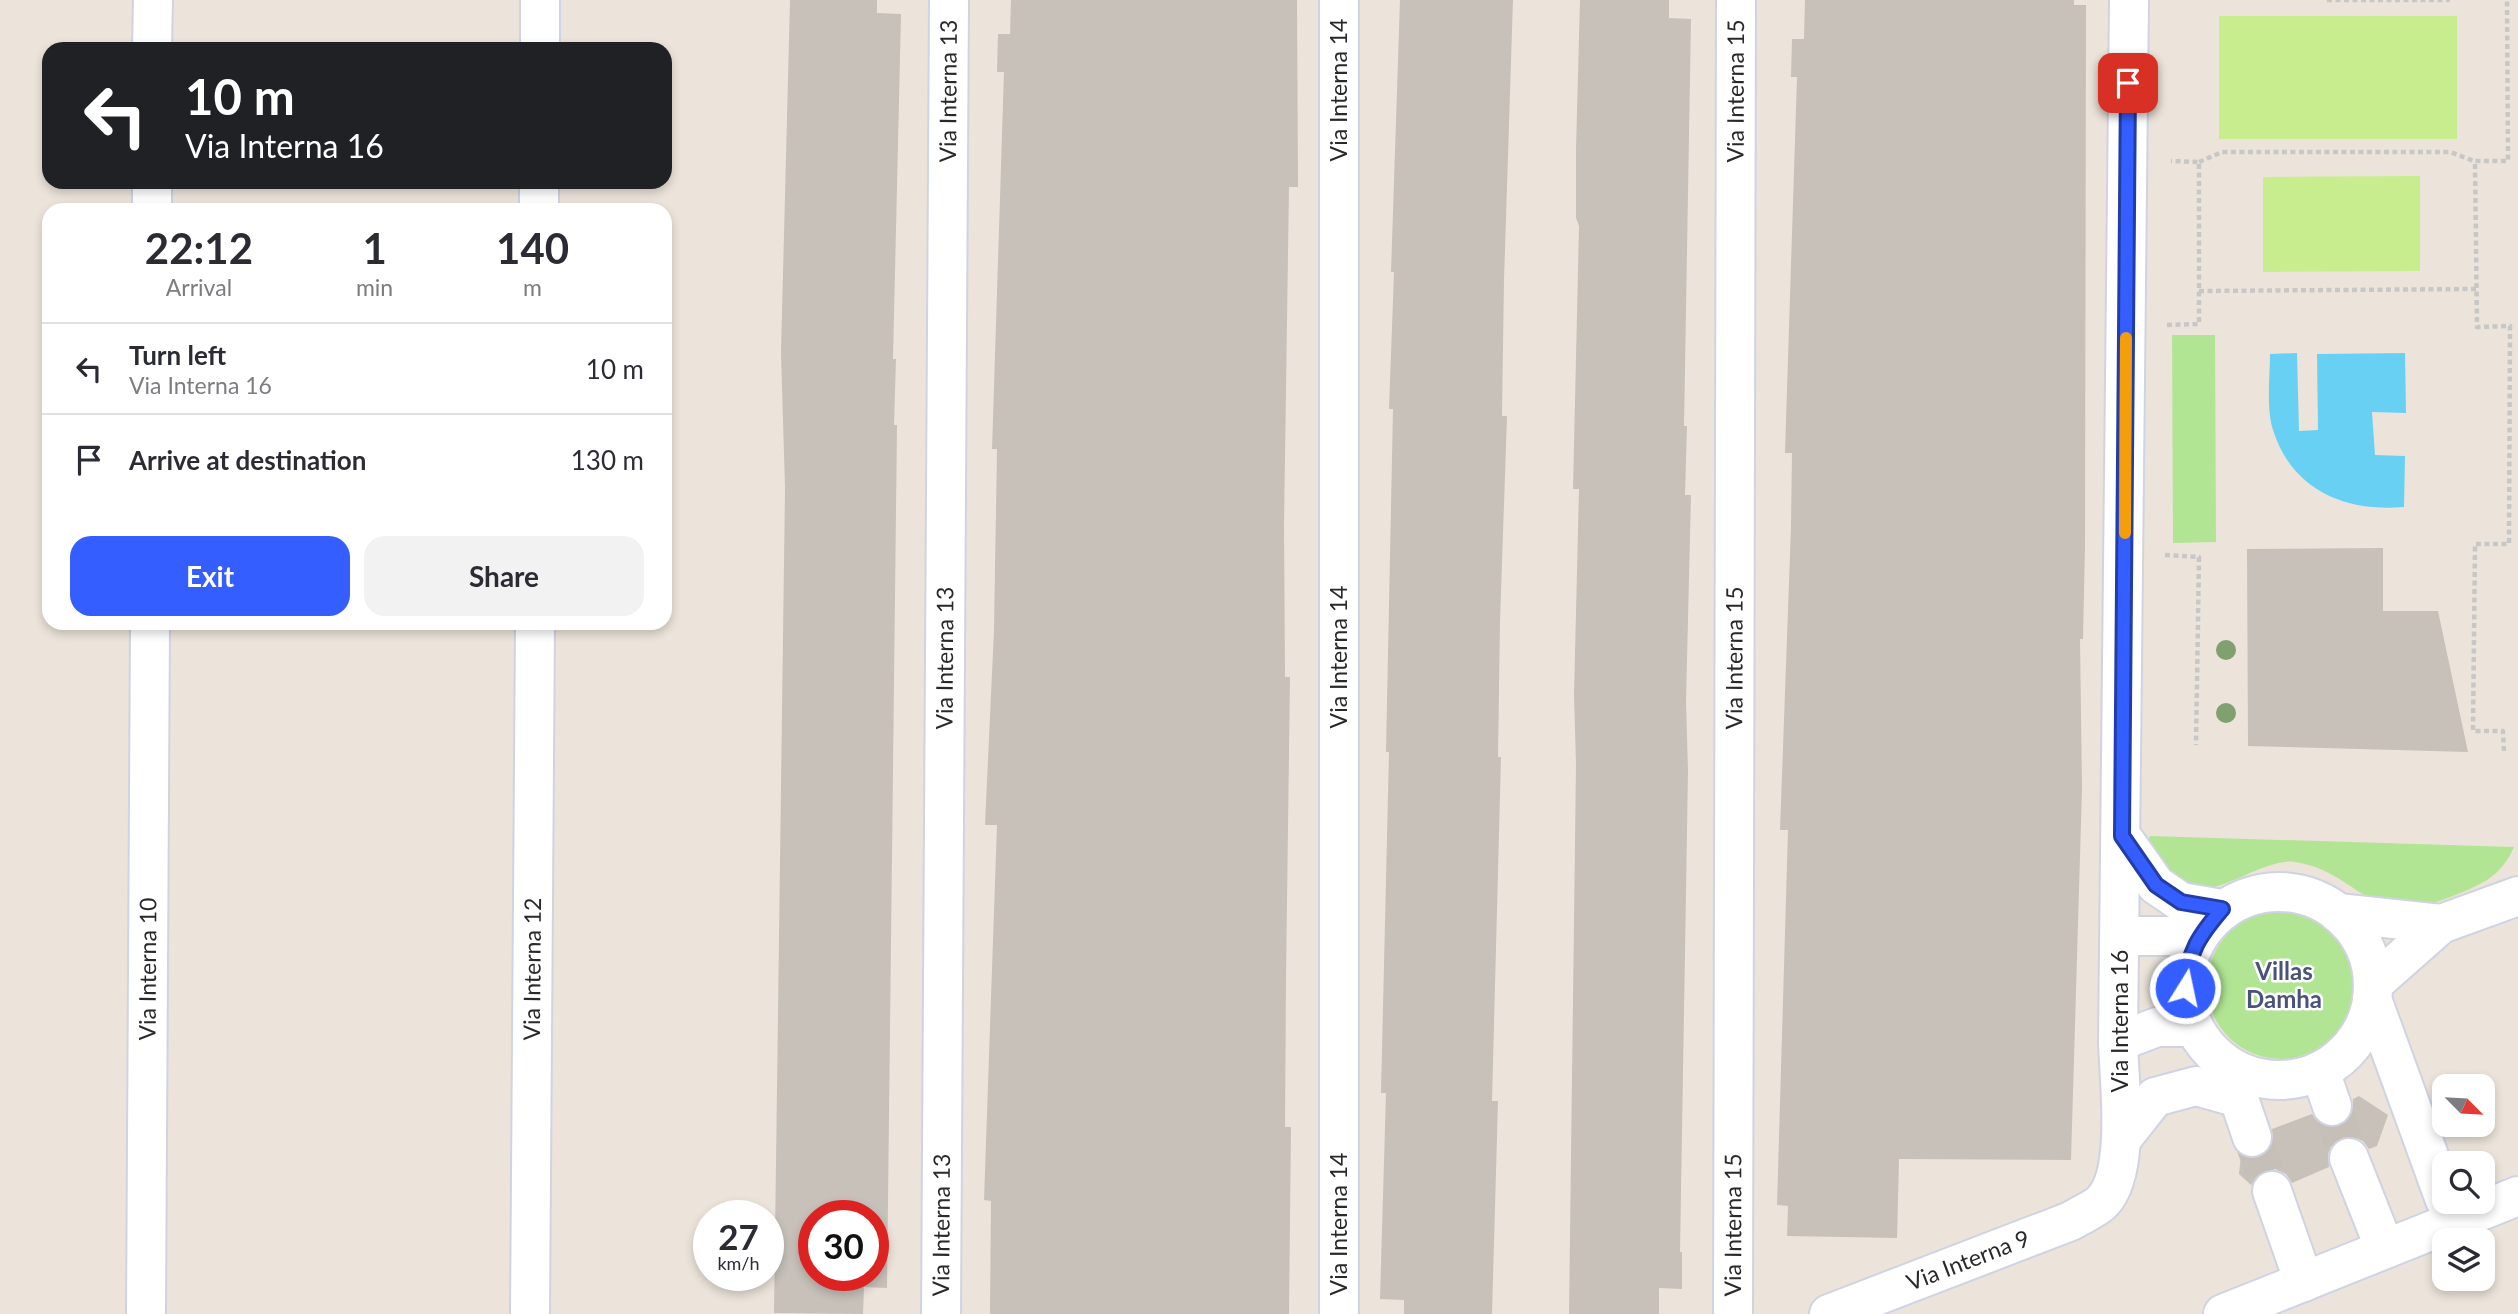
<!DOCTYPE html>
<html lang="en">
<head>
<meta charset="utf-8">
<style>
  :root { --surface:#fff; --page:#f2f2f3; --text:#2b2b33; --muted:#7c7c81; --line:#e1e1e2; --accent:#345eff }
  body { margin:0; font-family:Lato,sans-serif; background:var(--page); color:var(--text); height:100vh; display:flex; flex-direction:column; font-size:26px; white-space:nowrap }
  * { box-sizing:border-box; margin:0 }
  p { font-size:23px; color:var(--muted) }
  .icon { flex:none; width:38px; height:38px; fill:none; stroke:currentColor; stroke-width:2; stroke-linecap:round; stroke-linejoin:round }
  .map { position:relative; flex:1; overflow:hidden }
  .sheet { position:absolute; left:42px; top:203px; width:630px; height:427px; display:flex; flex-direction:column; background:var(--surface); border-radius:21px; box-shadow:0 4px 10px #0003 }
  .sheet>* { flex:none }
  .banner { position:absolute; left:42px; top:42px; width:630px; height:147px; border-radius:21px; box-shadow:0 4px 10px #0003; background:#202124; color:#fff; overflow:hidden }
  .needle { width:46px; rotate:114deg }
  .controls { position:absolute; left:2432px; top:1074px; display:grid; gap:14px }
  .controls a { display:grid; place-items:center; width:63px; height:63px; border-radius:14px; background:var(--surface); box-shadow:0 4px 10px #0003; font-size:35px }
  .speed { position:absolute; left:693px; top:1200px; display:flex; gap:14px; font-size:35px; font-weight:700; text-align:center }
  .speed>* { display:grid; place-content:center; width:91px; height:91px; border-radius:50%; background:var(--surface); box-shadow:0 4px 10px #0003; line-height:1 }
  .speed small { font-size:18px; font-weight:400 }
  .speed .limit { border:10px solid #d22; background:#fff; color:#111 }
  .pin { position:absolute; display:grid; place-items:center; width:60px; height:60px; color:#fff; margin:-30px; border-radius:14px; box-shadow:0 4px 10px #0006 }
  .me { position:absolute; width:77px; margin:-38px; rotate:10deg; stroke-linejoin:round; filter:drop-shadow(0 0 5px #0008) }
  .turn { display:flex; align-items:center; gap:24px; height:147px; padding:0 28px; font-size:32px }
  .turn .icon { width:91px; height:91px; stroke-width:2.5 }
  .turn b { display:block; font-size:49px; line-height:60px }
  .eta { display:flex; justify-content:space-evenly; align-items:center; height:119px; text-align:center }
  .eta b { font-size:42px; font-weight:700; line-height:49px }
  .cta { display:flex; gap:14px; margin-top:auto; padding:14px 28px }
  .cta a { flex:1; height:80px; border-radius:21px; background:var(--accent); color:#fff; font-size:28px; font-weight:700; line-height:80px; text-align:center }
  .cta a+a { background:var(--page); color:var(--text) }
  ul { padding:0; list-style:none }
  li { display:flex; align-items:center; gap:21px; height:91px; padding:0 28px; border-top:2px solid var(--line) }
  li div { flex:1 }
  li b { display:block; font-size:26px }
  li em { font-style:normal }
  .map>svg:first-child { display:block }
</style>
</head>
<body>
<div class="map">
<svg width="2518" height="1314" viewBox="0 0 2518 1314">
  <rect width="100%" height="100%" fill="#ece4da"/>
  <g fill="#b1e594">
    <path d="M2172,335h43l1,207 -43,1z"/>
    <path d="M2150,836l364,11c-6,14 -15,25 -27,33 -19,12 -75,34 -96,28 -33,-10 -54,-40 -96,-46 -34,-5 -82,41 -112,23 -13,-7 -26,-27 -37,-38z"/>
    <circle cx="2281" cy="985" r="74"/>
  </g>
  <g fill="#c7ed8f">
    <rect x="2219" y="16" width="238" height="123"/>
    <path d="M2420,176v95l-157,1v-95z"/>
  </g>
  <path fill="#68d1f3" d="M2297,353l2,78 19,-1 -1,-76 88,-1 1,60 -34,-1 3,43 30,1 -1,51c-59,5 -112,-17 -131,-77 -7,-22 -3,-53 -3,-76z"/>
  <g fill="#c7c1ba" fill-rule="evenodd">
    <path d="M790,0h87v13l24,1 -8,345h3l-2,66h3l-10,863 -23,-1 -1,27 -89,-1 11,-825 -4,-136zM814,1216h59v60h-59z"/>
    <path d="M1011,0h286l1,187h-9l-5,338 1,152h5l-4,302 -1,148h6l-2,187h-299l1,-113 -7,-1 13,-375h-12l9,-195 3,-181h-5l12,-377h-7l1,-38h12z"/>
    <path d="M1400,0h113l-9,280 -2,136h5l-7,206 -2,135h3l-9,344h6l-6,213h-88v-14l-24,-1 6,-206h-5l8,-341h-3l7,-343h-4l5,-137h-3z"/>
    <path d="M1580,0h89v18l22,1 -7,407h3l-2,69h6l-5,207 2,69 -8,481h2v37l-23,-1v26h-90l7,-550 -2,-69 5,-206h-6l6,-263 -3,-8v-69z"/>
    <path d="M1805,0h269v5h12l-1,539 -2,95h-3l2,150 -11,371 -172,-1 -2,79 -110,-2 1,-30 -11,-1 11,-375h-8l11,-303 1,-74h-7l12,-376h-6l1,-38h12z"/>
    <path d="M2383,548v63h55l30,141 -220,-6 -1,-197z"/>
    <path d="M2359,1096l29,19 -11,31 -8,3 -6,-8 -10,-4 -13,1 -8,6 -4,10 1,13 -37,16 -6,-9 -11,-5 -11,2 -13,14 -12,-11 2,-19 17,3 11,-7 4,-10 -1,-12 40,-15 6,9 9,4 13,-1 9,-6 4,-9v-12z"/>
  </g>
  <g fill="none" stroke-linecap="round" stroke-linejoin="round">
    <g stroke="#c5bfb7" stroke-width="38" stroke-dasharray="38 19" stroke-linecap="butt">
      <path d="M2332,1106l17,52"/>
      <path d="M2252,1137l20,54"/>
    </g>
    <defs>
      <g id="minor">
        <path d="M152,49l1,-49"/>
        <path d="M540,49v-49"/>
        <path d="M152,210v-28"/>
        <path d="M539,210v-28"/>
        <path d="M2122,837l34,48 25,17 41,7"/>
        <circle cx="2279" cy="986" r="94"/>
        <path d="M2338,913l103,11"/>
        <path d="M2120,936h79"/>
        <path d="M2373,984l68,-60 77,-28"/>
        <path d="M2372,999l73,201"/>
        <path d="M2118,1042l39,-15h37"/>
        <path d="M2320,1071l12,35"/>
        <path d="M2231,1075l21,62"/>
        <path d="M2121,1140l34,-43 41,-11 43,12"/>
        <path d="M2349,1158l36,91"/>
        <path d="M2272,1191l32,91"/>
        <path id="s1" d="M146,1314l4,-691"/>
        <path id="s2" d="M530,1314l5,-691"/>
        <path id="s3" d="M941,1314l8,-1314"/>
        <path d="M1339,1314v-1314"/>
        <path id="s4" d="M1733,1314l3,-1314"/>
        <path id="s5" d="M1829,1314l242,-93c9,-6 25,-12 32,-20 28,-30 16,-120 15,-159l11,-1042"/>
      </g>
      <path id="secondary" d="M2223,1314l295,-118"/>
    </defs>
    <use href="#minor" stroke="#cfd3e3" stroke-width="42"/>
    <use href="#secondary" stroke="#cfd3e3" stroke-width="42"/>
    <g stroke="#c7c7c7" stroke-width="4.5" stroke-dasharray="5 3.5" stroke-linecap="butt">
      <path d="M2327,0h123"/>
      <path d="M2199,162l23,-10h228l24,9"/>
      <path d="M2199,291l277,-2"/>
      <path d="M2167,325l32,-1v-162l-28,-1"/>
      <path d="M2165,555l34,2 -3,188"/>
      <path d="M2504,751l-1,-20h-30l2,-187h34l1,-218 -33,1 -2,-166h33l-1,-161"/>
    </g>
    <use href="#minor" stroke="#fff" stroke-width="38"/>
    <use href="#secondary" stroke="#fff" stroke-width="38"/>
  </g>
  <g fill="#81a06f">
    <circle cx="2226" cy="650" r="10"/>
    <circle cx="2226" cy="713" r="10"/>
  </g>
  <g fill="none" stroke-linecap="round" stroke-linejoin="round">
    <defs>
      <path id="route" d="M2128,83l-6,753 34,49 25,17 41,7c-24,28 -33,42 -37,79"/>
    </defs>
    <use href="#route" stroke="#223da6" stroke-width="18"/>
    <use href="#route" stroke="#345eff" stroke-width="12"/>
    <path stroke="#f59e0b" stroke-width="12" d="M2125,533l1,-195"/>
  </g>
  <g text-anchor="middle" stroke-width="5" stroke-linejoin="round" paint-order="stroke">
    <g font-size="23" fill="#292929" stroke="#fff">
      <text dy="8" stroke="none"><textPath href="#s3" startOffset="1223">Via Interna 13</textPath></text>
      <text transform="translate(1339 90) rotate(-90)" y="8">Via Interna 14</text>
      <text dy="8" stroke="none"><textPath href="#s4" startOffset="1223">Via Interna 15</textPath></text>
      <text dy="8" stroke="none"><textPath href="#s3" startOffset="656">Via Interna 13</textPath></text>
      <text transform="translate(1339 657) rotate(-90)" y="8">Via Interna 14</text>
      <text dy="8" stroke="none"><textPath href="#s4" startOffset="656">Via Interna 15</textPath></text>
      <text dy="8" stroke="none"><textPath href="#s1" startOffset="345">Via Interna 10</textPath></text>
      <text dy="8" stroke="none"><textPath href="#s2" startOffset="345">Via Interna 12</textPath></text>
      <text transform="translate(2120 1021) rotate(-90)" y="8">Via Interna 16</text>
      <text dy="8" stroke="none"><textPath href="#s3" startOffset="89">Via Interna 13</textPath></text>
      <text transform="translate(1339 1224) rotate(-90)" y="8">Via Interna 14</text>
      <text dy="8" stroke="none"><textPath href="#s4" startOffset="89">Via Interna 15</textPath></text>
      <text dy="8" stroke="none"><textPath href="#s5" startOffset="149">Via Interna 9</textPath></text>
    </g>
    <g font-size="24" font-weight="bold" fill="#48527b" stroke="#fff">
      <text x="2284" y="980">Villas<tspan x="2284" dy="28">Damha</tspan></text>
    </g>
  </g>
</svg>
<div class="controls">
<a><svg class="needle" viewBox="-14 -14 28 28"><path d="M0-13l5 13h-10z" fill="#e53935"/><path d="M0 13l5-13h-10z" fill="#7c7c81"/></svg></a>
<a><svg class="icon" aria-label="search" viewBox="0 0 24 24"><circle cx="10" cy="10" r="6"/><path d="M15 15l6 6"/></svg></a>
<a><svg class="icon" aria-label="layers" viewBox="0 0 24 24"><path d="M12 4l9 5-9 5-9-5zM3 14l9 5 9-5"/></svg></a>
</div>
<div class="speed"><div>27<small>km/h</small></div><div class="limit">30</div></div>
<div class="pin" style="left:2128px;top:83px;background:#d93025"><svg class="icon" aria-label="arrive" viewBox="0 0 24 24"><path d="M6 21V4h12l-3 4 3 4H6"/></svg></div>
<svg class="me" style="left:2185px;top:988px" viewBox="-20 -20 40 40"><circle r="17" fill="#345eff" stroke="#fff" stroke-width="3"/><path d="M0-11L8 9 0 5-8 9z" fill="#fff"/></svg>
<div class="banner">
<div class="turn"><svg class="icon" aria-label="left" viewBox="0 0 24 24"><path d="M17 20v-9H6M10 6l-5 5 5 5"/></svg><div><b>10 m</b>Via Interna 16</div></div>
</div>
<section class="sheet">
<div class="eta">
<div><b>22:12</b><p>Arrival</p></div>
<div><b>1</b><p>min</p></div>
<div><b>140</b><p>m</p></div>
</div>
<ul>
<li><svg class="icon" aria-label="left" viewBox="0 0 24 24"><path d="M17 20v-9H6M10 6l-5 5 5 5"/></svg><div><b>Turn left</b><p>Via Interna 16</p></div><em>10 m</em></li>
<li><svg class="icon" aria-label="arrive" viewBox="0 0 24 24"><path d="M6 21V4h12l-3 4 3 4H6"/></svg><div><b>Arrive at destination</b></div><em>130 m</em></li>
</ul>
<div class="cta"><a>Exit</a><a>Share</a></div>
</section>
</div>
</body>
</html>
